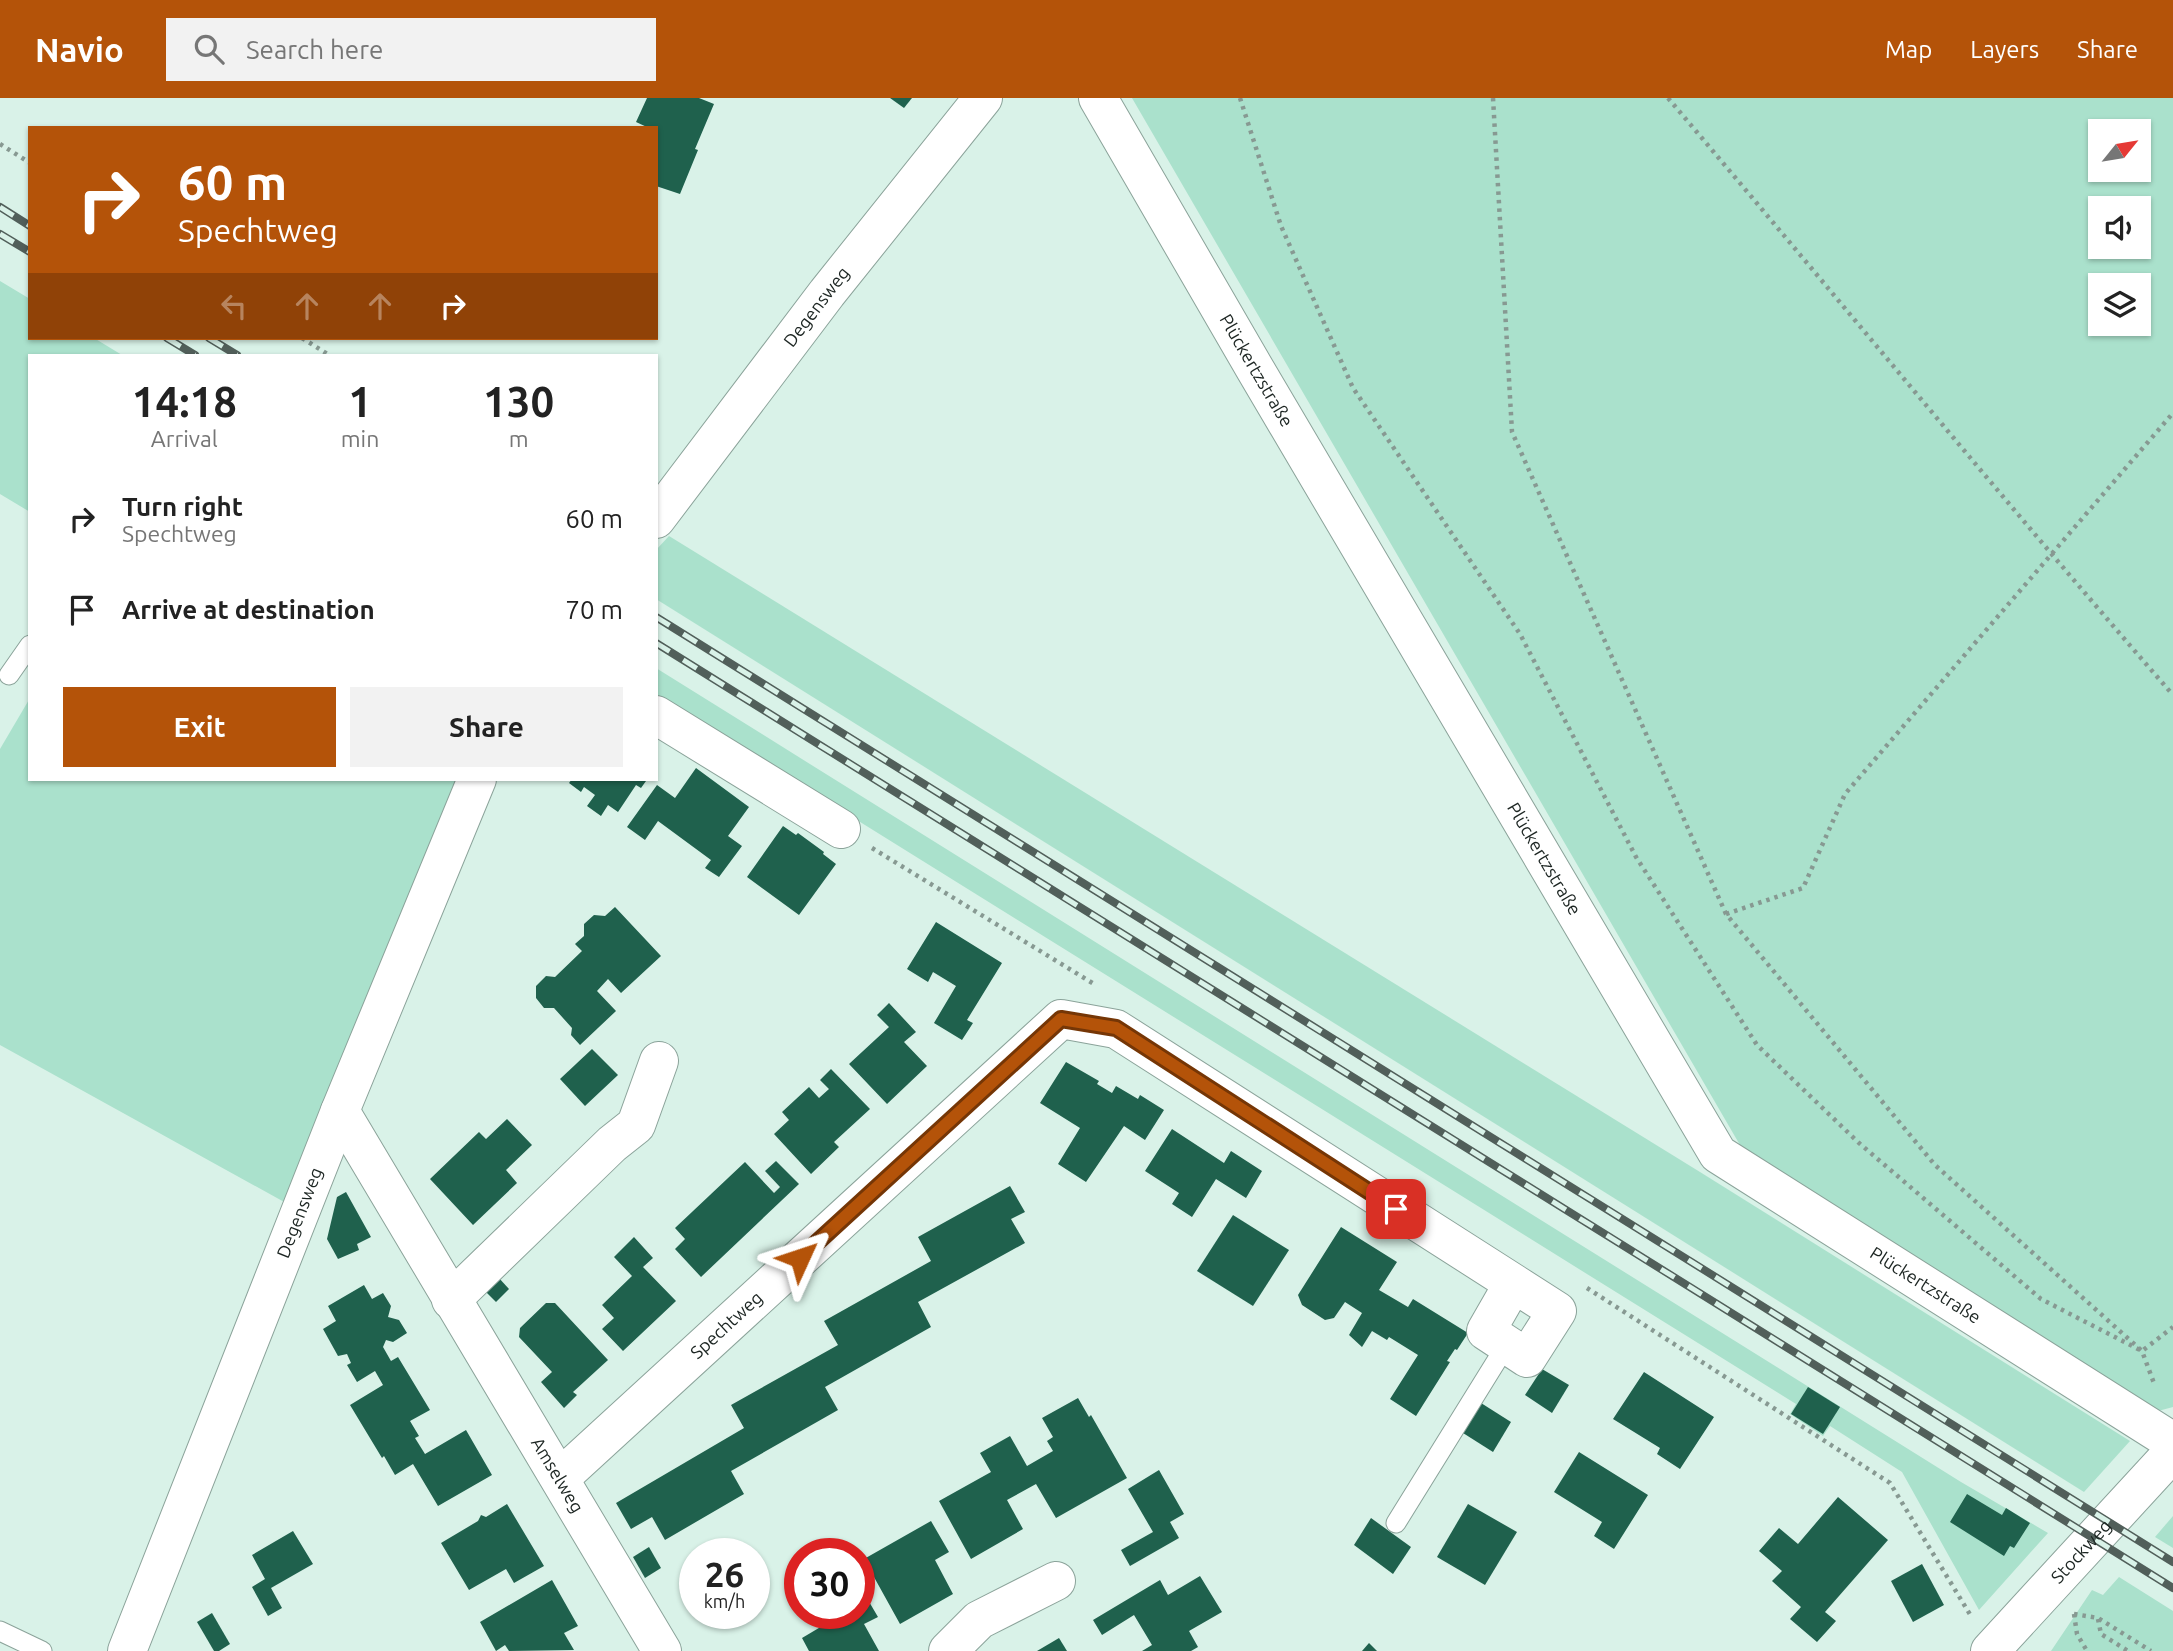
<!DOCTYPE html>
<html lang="en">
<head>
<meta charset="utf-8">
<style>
  :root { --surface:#fff; --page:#f2f2f2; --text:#222; --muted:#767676; --accent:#b45309 }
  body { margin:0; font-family:Ubuntu,sans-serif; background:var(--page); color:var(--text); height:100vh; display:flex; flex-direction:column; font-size:26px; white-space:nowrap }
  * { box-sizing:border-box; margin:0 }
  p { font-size:23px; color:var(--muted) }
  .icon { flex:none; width:38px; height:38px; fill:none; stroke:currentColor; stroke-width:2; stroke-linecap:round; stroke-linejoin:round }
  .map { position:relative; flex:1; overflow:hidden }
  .drawer { position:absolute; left:28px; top:256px; width:630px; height:427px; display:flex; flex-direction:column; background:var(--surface); border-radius:0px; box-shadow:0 2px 5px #0004 }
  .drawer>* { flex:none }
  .top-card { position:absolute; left:28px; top:28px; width:630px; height:214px; border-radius:0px; box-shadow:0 2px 5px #0004; background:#b45309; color:#fff; overflow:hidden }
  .needle { width:46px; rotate:60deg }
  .controls { position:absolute; left:2088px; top:21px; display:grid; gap:14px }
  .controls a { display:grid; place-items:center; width:63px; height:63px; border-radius:0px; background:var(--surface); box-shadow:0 2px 5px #0004; font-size:35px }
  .speed { position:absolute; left:679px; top:1440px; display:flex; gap:14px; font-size:35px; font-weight:700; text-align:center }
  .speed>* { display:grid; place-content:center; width:91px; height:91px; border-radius:50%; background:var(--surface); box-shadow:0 2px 5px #0004; line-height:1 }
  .speed small { font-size:18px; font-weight:400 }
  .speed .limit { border:10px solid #d22; background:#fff; color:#111 }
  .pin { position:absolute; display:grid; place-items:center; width:60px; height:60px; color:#fff; margin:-30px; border-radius:14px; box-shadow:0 4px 10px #0006 }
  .me { position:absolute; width:77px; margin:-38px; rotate:48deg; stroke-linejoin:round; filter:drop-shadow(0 0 5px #0008) }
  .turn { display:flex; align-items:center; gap:24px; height:147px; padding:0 35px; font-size:32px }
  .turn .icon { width:91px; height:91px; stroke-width:2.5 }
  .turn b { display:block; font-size:49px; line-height:60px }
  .lanes { display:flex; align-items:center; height:66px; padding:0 35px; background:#0003; justify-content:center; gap:35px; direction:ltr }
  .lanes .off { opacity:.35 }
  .eta { display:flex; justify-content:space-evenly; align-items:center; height:119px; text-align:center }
  .eta b { font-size:42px; font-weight:700; line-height:49px }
  .cta { display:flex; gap:14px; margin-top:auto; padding:14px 35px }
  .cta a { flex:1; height:80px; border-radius:0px; background:var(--accent); color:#fff; font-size:28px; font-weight:700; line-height:80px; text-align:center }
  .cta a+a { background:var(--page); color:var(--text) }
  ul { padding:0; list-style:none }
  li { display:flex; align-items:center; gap:21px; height:91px; padding:0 35px }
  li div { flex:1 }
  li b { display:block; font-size:26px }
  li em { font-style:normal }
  header { display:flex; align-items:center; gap:42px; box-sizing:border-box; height:98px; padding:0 35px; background:var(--accent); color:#fff }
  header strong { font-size:33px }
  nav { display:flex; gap:38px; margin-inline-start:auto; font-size:24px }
  .search { width:490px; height:63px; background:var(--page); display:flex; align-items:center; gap:18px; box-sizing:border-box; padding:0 24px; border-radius:0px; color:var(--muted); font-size:26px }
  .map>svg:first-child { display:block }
</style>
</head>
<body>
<header>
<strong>Navio</strong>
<div class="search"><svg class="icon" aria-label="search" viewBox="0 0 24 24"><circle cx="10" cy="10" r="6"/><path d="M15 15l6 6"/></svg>Search here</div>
<nav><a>Map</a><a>Layers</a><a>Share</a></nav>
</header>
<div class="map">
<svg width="2173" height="1553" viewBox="0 0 2173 1553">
  <rect width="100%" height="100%" fill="#d9f2e8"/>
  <g fill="#aae1cc" fill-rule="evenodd">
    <path d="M1132,0h1041v1309l-15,4 -414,-259zM2100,33h38v39h-38zM2100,110h38v39h-38zM2100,187h38v39h-38z"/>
    <path d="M0,183l30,18v39h64l28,17h-92v157l-30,-18z"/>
    <path d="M669,438l1031,636 430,269 -46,51 -1428,-893v-49z"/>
    <path d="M656,570l1305,814 87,51 -69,77 -77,-138 -72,-46 -7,10 -33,-22 6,-10 -1140,-709z"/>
    <path d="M30,600v81h426l-170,424 -286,-158v-296z"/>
    <path d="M2173,1418v32l-18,-11z"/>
    <path d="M2119,1479l54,34v40h-122l41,-61 11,5z"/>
  </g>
  <g fill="#1f614d">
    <path d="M647,0h52l15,6 -19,45 3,1 -18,44 -24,-8v-58h-7l-13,-6z"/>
    <path d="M890,0h22l-8,10z"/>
    <path d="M696,670l53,39 -21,29 14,10 -23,31 -14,-9 6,-8 -53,-39 -13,19 -18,-13 30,-42 18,13z"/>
    <path d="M572,681h71l3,2 -5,7 -5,-3 -18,27 -10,-7 -7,11 -14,-10 8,-11 -11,-8 -3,5 -12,-9z"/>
    <path d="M783,728l13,9 2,-2 26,19 -1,2 13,10 -37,51 -52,-38z"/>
    <path d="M615,809l46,49 -40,37 -13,-14 -11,12 19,20 -36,34 -9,-10 1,-7 -18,-20h-10l-8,-10v-12l10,-10 9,1 27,-26 -7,-7 9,-8v-12l10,-9 11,1z"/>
    <path d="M936,824l66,41 -35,57 6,3 -11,17 -28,-17 22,-37 -23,-14 -5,10 -21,-13z"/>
    <path d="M889,905l27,29 -12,10 23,24 -40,38 -38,-40 40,-37 -12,-12z"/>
    <path d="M592,951l26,26 -33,31 -25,-27z"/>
    <path d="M1066,964l33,19 -2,3 15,9 4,-7 22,13 2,-4 24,15 -19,30 -21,-14 -38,56 -28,-18 22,-36 -40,-25z"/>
    <path d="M831,971l39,40 -36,33 5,5 -28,27 -37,-40 15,-14 -7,-8 27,-25 10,11 10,-9 -9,-9z"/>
    <path d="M507,1021l25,26 -26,25 11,13 -44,42 -43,-46 49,-47 7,7z"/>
    <path d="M1172,1031l52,34 7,-12 31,20 -16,27 -30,-19 -24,38 -20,-13 7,-11 -34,-22z"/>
    <path d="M776,1063l23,23 -98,93 -26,-28 10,-10 -10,-11 70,-66 29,31 6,-6 -15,-16z"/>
    <path d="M1010,1088l15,26 -14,7 14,24 -107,59 13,25 -106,60 13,23 -107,61 13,23 -79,46 -13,-23 -21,12 -15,-26 128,-75 -13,-23 107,-60 -14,-24 107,-60 -13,-24z"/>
    <path d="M346,1094l25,45 -14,7 2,6 -21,9 -11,-20 10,-42z"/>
    <path d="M1233,1117l56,35 -36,56 -56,-35z"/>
    <path d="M1341,1129l56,35 -18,28 29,17 5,-8 55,34 -11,17 -2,-1 -8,12 3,1 -34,54 -26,-17 28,-44 -29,-18 -2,3 -15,-9 -10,16 -13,-12 13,-22 -17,-11 -11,16 -9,2 -23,-15 -4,-10z"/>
    <path d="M634,1139l19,21 -10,9 33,34 -53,50 -21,-22 12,-11 -12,-13 30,-29 -18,-19z"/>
    <path d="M498,1179l11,12 -13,13 -12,-12z"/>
    <path d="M364,1187l8,14 11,-6 8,13 -3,11 11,3 8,13 -14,9 -7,-2 -3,7 8,14 7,-4 32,53 -20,11 9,15 -4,2 10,16 41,-24 26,45 -54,31 -25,-42 -18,11 -11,-19 -2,2 -32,-53 33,-20 -8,-14 -18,11 -10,-17 4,-2 -4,-9 -9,2 -15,-27 13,-8 -8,-15z"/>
    <path d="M546,1205h9l53,57 -35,32 4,3 -13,13 -23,-26 11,-10 -33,-35 1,-9z"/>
    <path d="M1542,1271l27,16 -17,28 -27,-18z"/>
    <path d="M1644,1274l70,45 -34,52 -23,-15 3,-6 -47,-29z"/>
    <path d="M1808,1289l32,20 -17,27 -32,-20z"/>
    <path d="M1078,1300l11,19 2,-2 36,63 -71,40 -20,-34 -29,16 16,29 -52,30 -32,-58 52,-29 -11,-19 30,-17 17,30 26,-15 -6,-10 6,-4 -11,-19z"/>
    <path d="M1481,1305l30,19 -18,30 -30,-19z"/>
    <path d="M1579,1354l69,43 -34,54 -20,-13 8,-14 -48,-30z"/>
    <path d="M1159,1372l25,44 -14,8 9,16 -49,28 -9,-16 32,-18 -25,-43z"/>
    <path d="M1967,1396l35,21 4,-7 24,15 -16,25 -4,-2 -6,10 -54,-34z"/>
    <path d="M1838,1399l50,43 -63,72 11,9 -19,21 -27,-23 11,-12 -29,-26 10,-10 -23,-20 20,-23 19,16z"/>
    <path d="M507,1406l37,62 -30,17 -8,-14 -37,21 -28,-47 37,-22 3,-6 5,2z"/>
    <path d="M1468,1406l49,28 -32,53 -48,-28z"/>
    <path d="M1371,1420l40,29 -18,27 -39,-29z"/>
    <path d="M931,1423l18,31 -14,8 18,34 -53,30 -36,-65z"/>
    <path d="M293,1433l20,33 -42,24 11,20 -14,8 -16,-29 13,-8 -13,-24z"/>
    <path d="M649,1449l12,21 -16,10 -12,-21z"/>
    <path d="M1922,1466l22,41 -31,17 -22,-41z"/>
    <path d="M1200,1478l22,36 -33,19 9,16 -7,4h-49l10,-6 -18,-30 -32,20 -9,-15 67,-40 8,15z"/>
    <path d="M552,1482l26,46 -14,7 10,17 -65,1 -4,-6 -9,6 -16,-29z"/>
    <path d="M861,1490l17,29 -14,7 15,27h-70l-7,-13 32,-19 3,5 22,-10v-25z"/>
    <path d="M212,1515l18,31 -11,7h-5l-17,-29z"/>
    <path d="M1059,1540l8,13h-30z"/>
    <path d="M1369,1545l8,8h-15z"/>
  </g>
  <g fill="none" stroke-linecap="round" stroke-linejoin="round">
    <defs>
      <g id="lane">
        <path d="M9,577l21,-30"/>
        <path d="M1396,1425l111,-179"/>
        <path d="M0,1533l42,20"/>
      </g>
      <g id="street">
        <path id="s1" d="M656,421l171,-226 156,-195"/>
        <path d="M656,617l185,114"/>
        <path id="s2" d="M340,1013l322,540"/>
        <path d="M451,1202l161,-156 24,-19 23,-64"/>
        <path id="s3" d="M560,1380l501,-459 55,10 441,282 -30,47 -41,-27 27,-47"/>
        <path id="s4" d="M127,1553l213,-540 137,-332"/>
        <path d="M948,1553l31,-31 77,-39"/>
      </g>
      <g id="secondary">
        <path id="s5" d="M1098,0l157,271 463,785 455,288"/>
        <path id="s6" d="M1990,1553l183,-199"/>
      </g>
    </defs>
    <use href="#lane" stroke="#8ba39a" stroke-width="21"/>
    <use href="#street" stroke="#8ba39a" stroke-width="40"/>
    <use href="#secondary" stroke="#8ba39a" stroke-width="40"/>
    <g stroke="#879992" stroke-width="4.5" stroke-dasharray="3.5 5" stroke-linecap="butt">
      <path d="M1240,0l41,128 72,162 167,246 116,223 121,188 102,98 182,156 101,52 31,-24"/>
      <path d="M1493,0l19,334 214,482 209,251 207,186 13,35"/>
      <path d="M1668,0c169,199 334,401 505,597"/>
      <path d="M0,46l30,19"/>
      <path d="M302,240l27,17"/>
      <path d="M872,750l222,136"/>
      <path d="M1726,816l77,-26 42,-94 328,-381"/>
      <path d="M1587,1190l303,195 81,133"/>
      <path d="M2074,1516l24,4 53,33"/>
      <path d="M2074,1516l3,20 10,17"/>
      <path d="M2098,1521l3,15 27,17"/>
    </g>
    <use href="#lane" stroke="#fff" stroke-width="19"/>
    <use href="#street" stroke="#fff" stroke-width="38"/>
    <use href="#secondary" stroke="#fff" stroke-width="38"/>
    <defs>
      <g id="rail">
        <path d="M0,109l30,19"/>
        <path d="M0,136l30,18"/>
        <path d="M167,240l28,17"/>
        <path d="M209,240l28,17"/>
        <path d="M656,519l1517,945"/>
        <path d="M656,545l1517,945"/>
      </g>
    </defs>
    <use href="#rail" stroke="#515f5a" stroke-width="8"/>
    <use href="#rail" stroke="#d9f2e8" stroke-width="5" stroke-dasharray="16" stroke-linecap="butt"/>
  </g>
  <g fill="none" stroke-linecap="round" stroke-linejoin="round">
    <defs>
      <path id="route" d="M800,1160l261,-239 55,9 280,181"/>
    </defs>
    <use href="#route" stroke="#753606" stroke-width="18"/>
    <use href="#route" stroke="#b45309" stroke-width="12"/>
  </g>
  <g text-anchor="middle" stroke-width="7" stroke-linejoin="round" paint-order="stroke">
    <g font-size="18" fill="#1c2522" stroke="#d9f2e8">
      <text dy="6" stroke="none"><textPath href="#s1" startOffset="266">Degensweg</textPath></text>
      <text dy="6" stroke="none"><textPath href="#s5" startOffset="315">Plückertzstraße</textPath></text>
      <text dy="6" stroke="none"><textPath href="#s5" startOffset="882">Plückertzstraße</textPath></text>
      <text dy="6" stroke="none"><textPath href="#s4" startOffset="471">Degensweg</textPath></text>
      <text dy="6" stroke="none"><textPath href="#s5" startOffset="1470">Plückertzstraße</textPath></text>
      <text dy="6" stroke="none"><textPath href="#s3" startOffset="226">Spechtweg</textPath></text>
      <text dy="6" stroke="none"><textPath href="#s2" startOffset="424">Amselweg</textPath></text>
      <text dy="6" stroke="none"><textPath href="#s6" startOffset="135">Stockweg</textPath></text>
    </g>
  </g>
</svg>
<div class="controls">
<a><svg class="needle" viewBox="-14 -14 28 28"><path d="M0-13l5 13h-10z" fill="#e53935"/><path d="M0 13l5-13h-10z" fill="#767676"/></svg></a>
<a><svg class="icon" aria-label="sound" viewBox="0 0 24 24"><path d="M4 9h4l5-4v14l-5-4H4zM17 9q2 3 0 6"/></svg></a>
<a><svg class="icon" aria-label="layers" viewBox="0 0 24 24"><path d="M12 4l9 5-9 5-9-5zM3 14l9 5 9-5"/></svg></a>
</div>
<div class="speed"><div>26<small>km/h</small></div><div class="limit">30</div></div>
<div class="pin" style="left:1396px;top:1111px;background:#d93025"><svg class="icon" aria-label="arrive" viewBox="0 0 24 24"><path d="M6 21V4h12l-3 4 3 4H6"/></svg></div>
<svg class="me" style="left:800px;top:1160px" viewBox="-20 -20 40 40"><path d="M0-17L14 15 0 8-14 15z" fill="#b45309" stroke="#fff" stroke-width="4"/></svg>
<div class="top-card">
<div class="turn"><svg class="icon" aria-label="right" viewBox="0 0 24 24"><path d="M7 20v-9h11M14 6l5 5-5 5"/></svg><div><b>60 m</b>Spechtweg</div></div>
<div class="lanes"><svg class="icon off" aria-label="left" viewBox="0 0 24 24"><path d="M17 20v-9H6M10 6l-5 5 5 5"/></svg><svg class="icon off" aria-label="ahead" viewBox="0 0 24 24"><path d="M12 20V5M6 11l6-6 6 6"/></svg><svg class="icon off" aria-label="ahead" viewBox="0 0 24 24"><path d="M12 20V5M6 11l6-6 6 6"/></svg><svg class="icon" aria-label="right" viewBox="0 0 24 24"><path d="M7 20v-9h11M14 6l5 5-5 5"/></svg></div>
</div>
<section class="drawer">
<div class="eta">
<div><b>14:18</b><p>Arrival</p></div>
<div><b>1</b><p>min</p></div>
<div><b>130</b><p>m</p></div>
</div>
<ul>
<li><svg class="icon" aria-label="right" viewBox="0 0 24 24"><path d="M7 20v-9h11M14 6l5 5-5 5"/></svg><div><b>Turn right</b><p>Spechtweg</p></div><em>60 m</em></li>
<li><svg class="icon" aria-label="arrive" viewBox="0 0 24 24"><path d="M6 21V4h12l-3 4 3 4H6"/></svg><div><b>Arrive at destination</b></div><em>70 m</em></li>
</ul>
<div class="cta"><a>Exit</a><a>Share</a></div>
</section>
</div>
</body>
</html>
